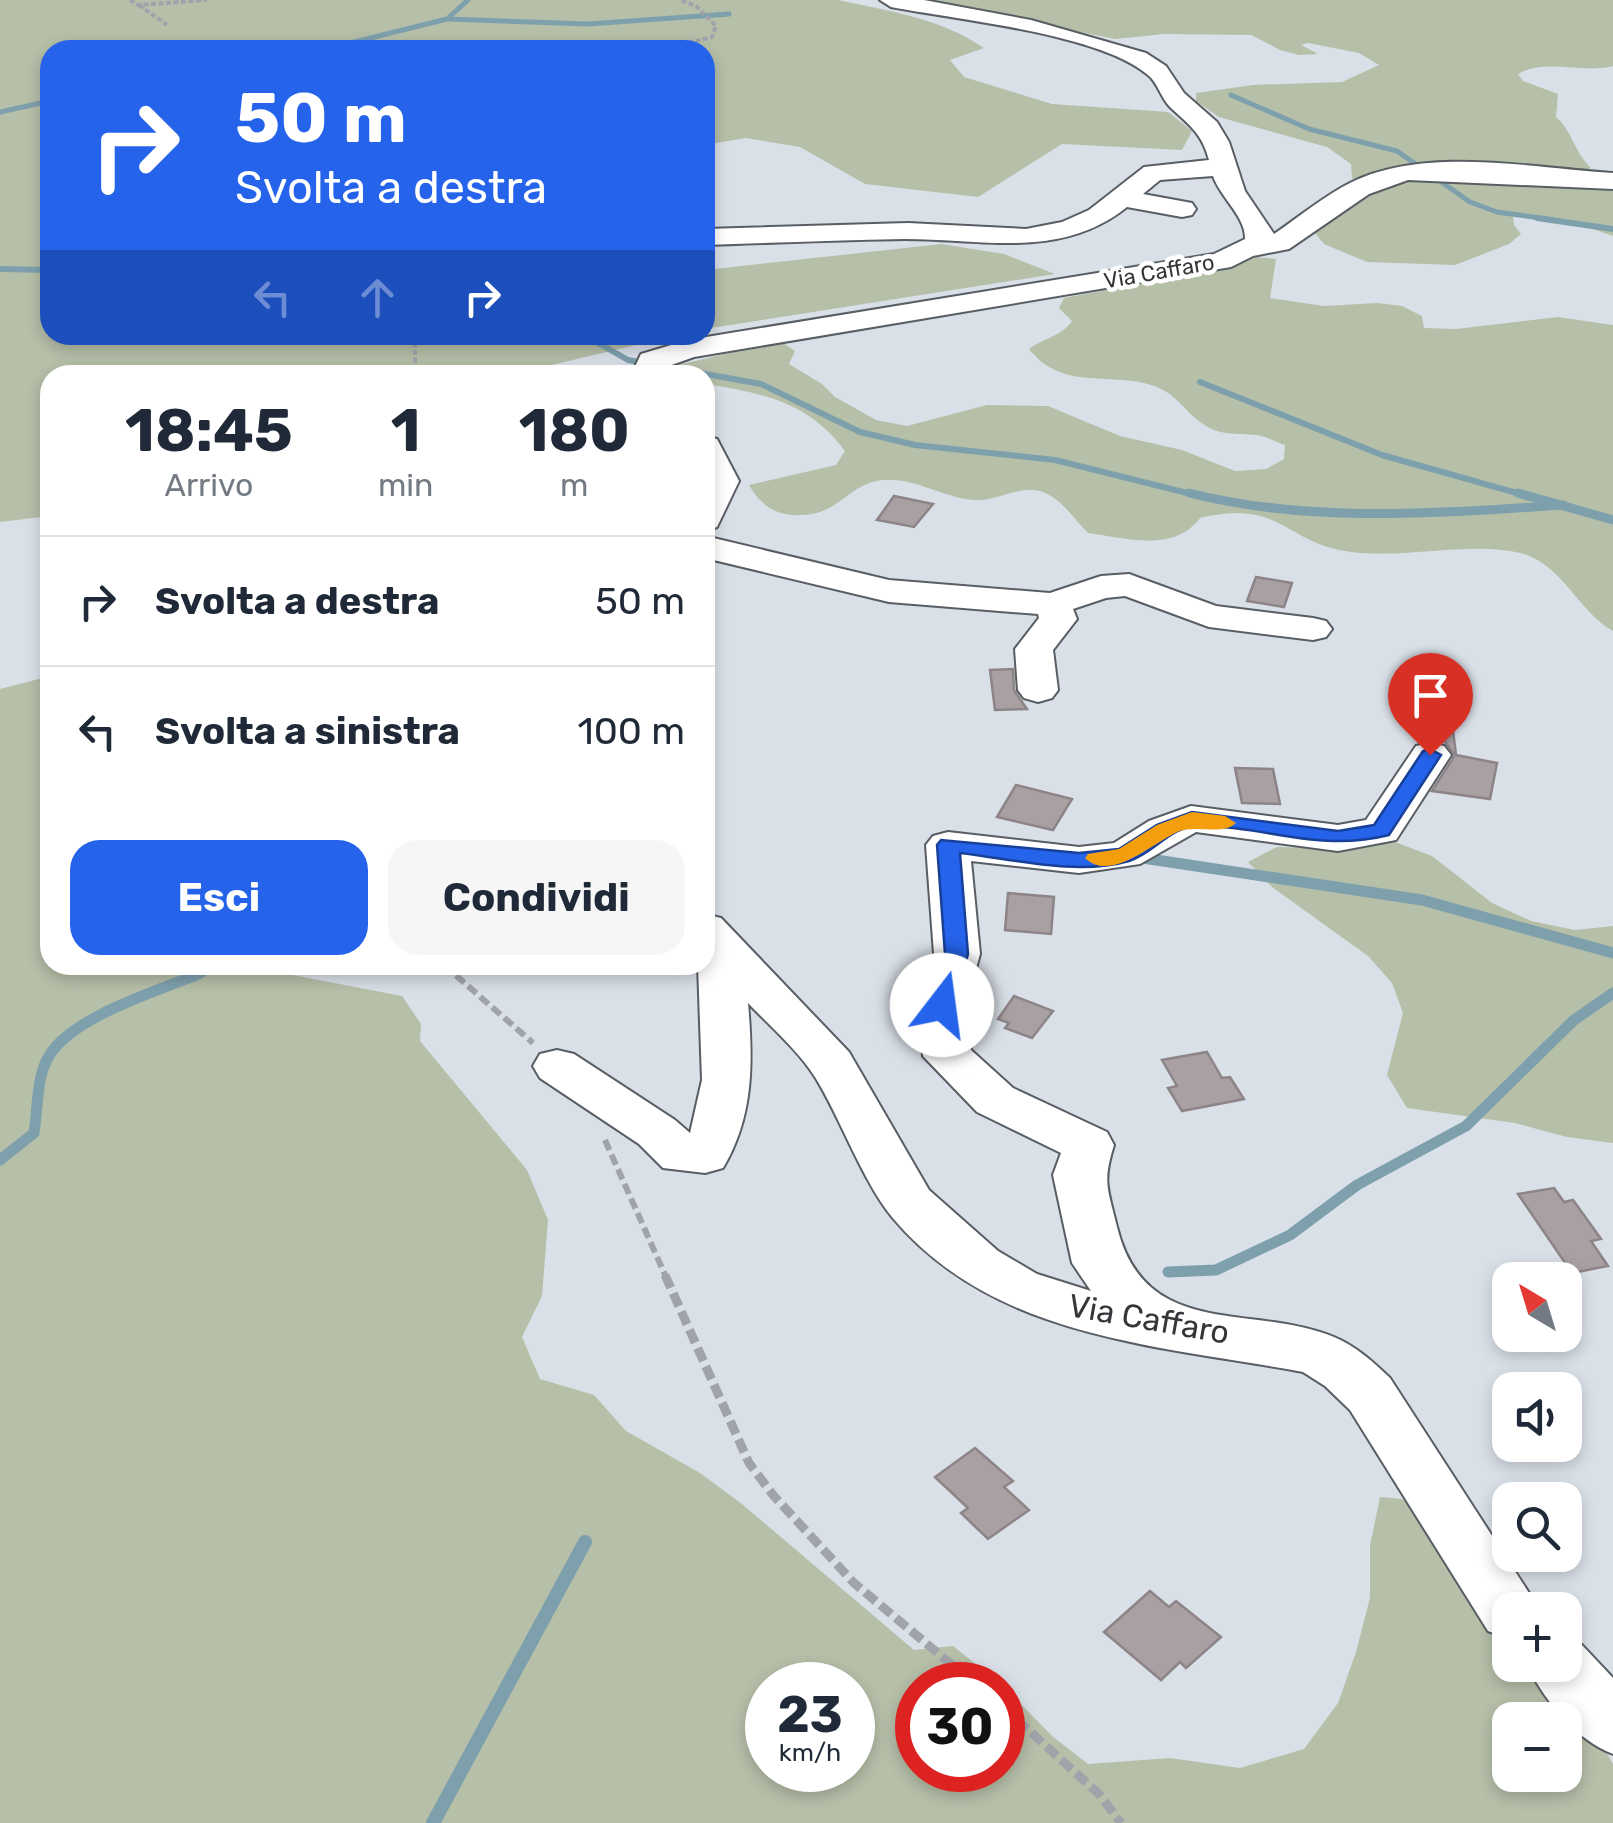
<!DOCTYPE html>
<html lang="it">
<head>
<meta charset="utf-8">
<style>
  :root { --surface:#fff; --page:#f6f6f7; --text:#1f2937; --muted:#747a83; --line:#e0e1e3; --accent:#2563eb }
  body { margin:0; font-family:Rubik,sans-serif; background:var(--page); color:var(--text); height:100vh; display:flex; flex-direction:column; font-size:38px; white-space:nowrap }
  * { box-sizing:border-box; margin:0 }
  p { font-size:32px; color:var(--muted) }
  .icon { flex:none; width:55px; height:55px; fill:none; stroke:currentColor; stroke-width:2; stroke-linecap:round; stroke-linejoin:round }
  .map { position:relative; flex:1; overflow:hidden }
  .panel { position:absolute; left:40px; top:365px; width:675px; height:610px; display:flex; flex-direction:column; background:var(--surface); border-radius:30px; box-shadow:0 5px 15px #0003 }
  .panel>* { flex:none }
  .guide { position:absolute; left:40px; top:40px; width:675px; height:305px; border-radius:30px; box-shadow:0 5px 15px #0003; background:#2563eb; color:#fff; overflow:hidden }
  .needle { width:65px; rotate:322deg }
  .tools { position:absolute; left:1492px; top:1262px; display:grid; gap:20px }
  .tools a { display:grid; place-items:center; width:90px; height:90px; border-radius:20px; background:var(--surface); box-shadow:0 5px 15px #0003; font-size:50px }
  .speed { position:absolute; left:745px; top:1662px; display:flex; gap:20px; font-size:50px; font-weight:700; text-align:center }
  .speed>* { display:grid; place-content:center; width:130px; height:130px; border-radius:50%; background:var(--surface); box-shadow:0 5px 15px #0003; line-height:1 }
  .speed small { font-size:25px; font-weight:400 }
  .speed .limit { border:15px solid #d22; background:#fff; color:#111 }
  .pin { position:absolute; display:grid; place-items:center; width:85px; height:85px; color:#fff; margin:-102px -42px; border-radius:50% 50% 50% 0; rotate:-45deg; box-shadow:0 0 10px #0007 }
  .pin .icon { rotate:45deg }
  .me { position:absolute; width:110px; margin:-55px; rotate:15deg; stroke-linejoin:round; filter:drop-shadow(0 0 8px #0008) }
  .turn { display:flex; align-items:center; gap:35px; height:210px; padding:0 30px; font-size:45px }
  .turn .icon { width:130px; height:130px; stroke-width:2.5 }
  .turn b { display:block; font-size:70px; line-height:85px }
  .lanes { display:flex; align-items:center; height:95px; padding:0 30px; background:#0003; justify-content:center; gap:50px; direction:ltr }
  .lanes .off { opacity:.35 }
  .eta { display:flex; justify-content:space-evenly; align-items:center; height:170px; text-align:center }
  .eta b { font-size:60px; font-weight:700; line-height:70px }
  .button { display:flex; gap:20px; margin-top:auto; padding:20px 30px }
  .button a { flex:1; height:115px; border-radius:30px; background:var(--accent); color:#fff; font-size:40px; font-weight:700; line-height:115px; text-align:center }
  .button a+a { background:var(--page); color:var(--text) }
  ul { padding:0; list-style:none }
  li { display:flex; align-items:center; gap:30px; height:130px; padding:0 30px; border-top:2px solid var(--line) }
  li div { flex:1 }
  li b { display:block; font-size:38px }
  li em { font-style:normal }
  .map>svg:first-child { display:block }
</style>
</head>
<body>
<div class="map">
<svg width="1613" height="1823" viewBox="0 0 1613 1823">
  <rect width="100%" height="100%" fill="#dae0e8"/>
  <g fill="#b6bfa8" fill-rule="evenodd">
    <path d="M0,0h838c51,11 102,18 146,48l-34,12 14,17 88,27 116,8 24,19 -10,19 -120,-6 -84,53 -113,-13 -65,-37 -54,-9 -41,7v-95h-655v285h628l-126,30 -14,10h-488v141l-50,6z"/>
    <path d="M917,0h696v66c-31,8 -69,-8 -95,8l5,7 35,13 -2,23c15,12 19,36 35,51l-14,6 -188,-4 -37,9 -1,-15 -24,-17 -108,-30 -23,-16v-8l57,-8 89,-3 37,-17 -20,-12 -51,-10 -7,2 17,9 -19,1 -19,-5 -29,-15 -87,-1 -49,5z"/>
    <path d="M1406,175l207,10v51l-49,-17 -51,-4 1,10 7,9 -12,10 -54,21 -88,-3 -43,-18 -9,-11 36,-29z"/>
    <path d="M941,244l63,10 51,20 -350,55v-59z"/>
    <path d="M1256,257l20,2 -6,39 54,8 53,-3 25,3 20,10 2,12 32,1 102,-12 55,8v306c-35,-19 -51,-68 -93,-78 -48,-12 -115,6 -169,-1 -68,-9 -67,-53 -151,-34 -26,35 -74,20 -112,15 -15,-15 -30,-40 -53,-43 -21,-2 -41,12 -61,10 -30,-2 -60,-23 -91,-20 -39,4 -41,38 -92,35 -20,-2 -32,-13 -42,-30l87,-20 9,-14c-37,-50 -83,-58 -140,-67v-9h-30l3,-10 102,-24 15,10 -6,13 33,20 13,13 41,23 31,6 80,-21 61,1 72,30 62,14 53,21 31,-2 18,-10 1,-14c-9,-3 -19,-9 -29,-10 -20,-2 -36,1 -53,-11 -17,-11 -27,-31 -49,-38 -41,-15 -92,6 -125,-37 15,-11 33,-13 43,-28l-13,-13 5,-10 158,-30z"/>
    <path d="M50,676v289h208l19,7 125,24 19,28 -1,17 107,129 21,50 -6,76 -20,41 18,42 54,16 32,36 74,42 42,31 172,146 39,-4 49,39h-84v85h84l1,-84 49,50 36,28 82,-6 70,10 64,-19 34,-46 18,-51 14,-54v-52l10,-49 22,2 26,18 82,124v24h21l74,85 8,14v59h-1613v-1134zM768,1685h84v85h-84zM1510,1720h55v55h-55z"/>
    <path d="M1395,842l37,14 60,47 39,18 44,9 38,-4v217l-46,-6 -52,-14 -108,-15 -20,-33 16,-62 -11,-30 -24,-27 -96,-69 -24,-25 29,-15 39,1z"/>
  </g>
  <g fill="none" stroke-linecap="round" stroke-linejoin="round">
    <g stroke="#7ea0ad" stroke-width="5">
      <path d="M447,19l141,5 141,-10"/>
      <path d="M322,50l125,-31 21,-19"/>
      <path d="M1231,95l78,34 88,22 73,51 27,10 57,8"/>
      <path d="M0,112l50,-11"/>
    </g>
    <g stroke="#7ea0ad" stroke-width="6">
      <path d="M1537,218l76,11"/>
      <path d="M0,269l50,1"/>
      <path d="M584,335l44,25 133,24 99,48 55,13 140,15 144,36"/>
      <path d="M1200,382l182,73 145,41"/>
    </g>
    <g stroke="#7ea0ad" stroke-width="9">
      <path d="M1189,493c124,31 248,20 374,12"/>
      <path d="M1518,493l95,27"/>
    </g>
    <g stroke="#7ea0ad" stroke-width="11">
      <path d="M1136,857l286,43 191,53"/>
      <path d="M0,1160l34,-27c4,-24 2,-56 15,-77 23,-39 108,-65 150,-82l11,-9"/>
      <path d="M1168,1272l48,-2 74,-35 67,-50 109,-59 108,-106 39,-27"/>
    </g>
    <path stroke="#7ea0ad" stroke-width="14" d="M433,1823l152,-281"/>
  </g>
  <g fill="#a9a0a3" stroke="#8d8488" stroke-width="2.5">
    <path d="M894,496l39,8 -19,23 -37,-7z"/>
    <path d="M1256,577l36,6 -8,24 -37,-6z"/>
    <path d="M1013,669l1,21 13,19 -32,1 -5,-40z"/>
    <path d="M1447,682l9,73 41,8 -7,36 -58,-8 23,-36 -10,-13 -29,-8 -4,-34h6v-7l15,2 1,-12z"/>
    <path d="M1235,768l38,1 7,35 -38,-1z"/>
    <path d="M1016,785l56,14 -19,31 -56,-13z"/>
    <path d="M1008,893l46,4 -3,37 -46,-4z"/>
    <path d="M1014,996l39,15 -21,27 -27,-10 4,-5 -11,-4z"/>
    <path d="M1207,1052l15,26 8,-1 14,22 -62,12 -14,-23 9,-2 -15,-26z"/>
    <path d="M1554,1188l10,14 9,-2 28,39 -10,2 17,25 -36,7 -54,-79z"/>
    <path d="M975,1448l38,33 -9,6 25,23 -41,29 -27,-26 7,-5 -33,-31z"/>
    <path d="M1150,1591l19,16 7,-6 45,36 -35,31 -6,-6 -19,18 -57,-48z"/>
  </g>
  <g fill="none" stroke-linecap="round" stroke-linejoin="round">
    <defs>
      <g id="minor">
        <path d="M880,0h44l107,20 115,33 20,13 18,27 33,29 12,20 16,49 29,43c25,-17 51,-39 78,-52 75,-36 180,-14 261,-9v16l-205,-9 -39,14 -80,55 -36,7 -22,11 -537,90 -28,10 -3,8h-32l10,-21 47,-14 526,-86 31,-15c1,-22 -25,-42 -32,-63l-53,4 -17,14 49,9 4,6 -4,6 -10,2 -55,-10c-66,53 -144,32 -222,32 -66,1 -133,4 -200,6v-16l203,-6 118,6 36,-7 27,-12 55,-43 65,-7c-7,-27 -20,-35 -39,-53 -9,-9 -12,-24 -22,-32 -49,-42 -191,-55 -257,-68z"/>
        <path d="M705,436l12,3 22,42 -22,46 -12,4z"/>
        <path d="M705,536l184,44 161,13 51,-17 28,-2 87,32 97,12 13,3 6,8 -6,8 -13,3 -104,-13 -84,-31 -19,2 -33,11 4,10 -24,31 5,40 -6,8 -14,4 -14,-4 -6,-8 -3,-41 24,-31 -1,-4 -149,-12 -184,-44z"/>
        <path d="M1430,743l14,3 7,9 -55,85 -58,11 -142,-19 -56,32 -61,9 -108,-12 9,93 -14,51 5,45 42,38 94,44 7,13c-12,38 -6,44 3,82 28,114 135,76 217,110 22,9 39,25 56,41l150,232h-30v29l-22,-8 -138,-221 -25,-24 -22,-14c-145,-27 -309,-33 -411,-155 -29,-35 -52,-100 -77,-140 -17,-27 -45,-51 -67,-74 5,58 6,113 -25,165l-18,5 -42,-5 -24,-24 -99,-66 -7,-12 7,-12 17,-4 17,4 101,66 15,13 12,-53 -4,-115h7v-51l16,4 128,134 80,138 69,61 39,23 54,17 -19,-28 -19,-88 8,-22 -84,-41 -54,-56 -5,-51 16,-51 -8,-109 7,-9 15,-4 131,15 35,-4 35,-22 42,-15 147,19 28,-5 50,-74z"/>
        <path d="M1565,1639l17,6 31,33v76c-37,-14 -69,-54 -86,-89h38z"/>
      </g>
    </defs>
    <use href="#minor" stroke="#585e64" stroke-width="4"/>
    <g stroke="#a0a4aa" stroke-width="4" stroke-dasharray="5 2.5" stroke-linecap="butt">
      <path d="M130,0l8,5 69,-5"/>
      <path d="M139,5l28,20"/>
      <path d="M659,50l53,-13 4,-11 -20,-20 -16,-6"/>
      <path d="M415,335v40"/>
    </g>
    <g stroke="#a0a4aa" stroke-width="6" stroke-dasharray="11 5" stroke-linecap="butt">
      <path d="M444,965l89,78"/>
      <path d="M605,1140l61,137"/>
    </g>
    <g stroke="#a0a4aa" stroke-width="9" stroke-dasharray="14 6" stroke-linecap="butt">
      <path d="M665,1275l84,188 24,32 81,88 122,102"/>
      <path d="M1002,1706l97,88 22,29"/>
    </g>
    <use href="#minor" fill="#fff" fill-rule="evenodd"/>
  </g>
  <path fill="#2563eb" stroke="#184099" stroke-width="2.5" d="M1430,749l11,6 -52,80c-72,18 -124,-10 -192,-9 -26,0 -44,28 -68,35 -52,15 -116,-2 -169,-8l8,101 -17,57 -9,2 -11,-8 14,-51 -8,-109 4,-5 138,13 40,-4 38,-24 35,-13 146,19 36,-6 49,-74z"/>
  <path fill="#f59e0b" d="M1192,812l33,4 11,7c-13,13 -41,1 -59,9 -24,11 -67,51 -92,26l3,-4 31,-5 38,-24z"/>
  <g text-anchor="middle" stroke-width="9" stroke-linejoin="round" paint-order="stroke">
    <g font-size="22" fill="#343639" stroke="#fff">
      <text transform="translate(1159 271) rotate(-10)" y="8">Via Caffaro</text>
    </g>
    <g font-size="32" fill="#343639" stroke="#fff">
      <text transform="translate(1149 1319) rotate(10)" y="11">Via Caffaro</text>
    </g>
  </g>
</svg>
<div class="tools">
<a><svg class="needle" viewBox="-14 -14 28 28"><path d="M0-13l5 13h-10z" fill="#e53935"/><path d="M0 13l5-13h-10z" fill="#747a83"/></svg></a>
<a><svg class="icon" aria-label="sound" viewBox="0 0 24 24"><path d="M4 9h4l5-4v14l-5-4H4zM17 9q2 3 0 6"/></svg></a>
<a><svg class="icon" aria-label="search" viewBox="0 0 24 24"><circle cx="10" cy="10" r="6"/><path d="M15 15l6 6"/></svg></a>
<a>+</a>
<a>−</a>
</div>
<div class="speed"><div>23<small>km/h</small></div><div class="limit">30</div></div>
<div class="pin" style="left:1430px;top:755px;background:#d93025"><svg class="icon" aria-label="arrive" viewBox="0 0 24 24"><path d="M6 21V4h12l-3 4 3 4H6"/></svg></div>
<svg class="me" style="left:942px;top:1005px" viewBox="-20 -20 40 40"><circle r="19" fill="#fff"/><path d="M0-13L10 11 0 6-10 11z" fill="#2563eb"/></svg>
<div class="guide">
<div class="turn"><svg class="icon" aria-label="right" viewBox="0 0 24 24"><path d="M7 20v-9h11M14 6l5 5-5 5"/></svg><div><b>50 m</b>Svolta a destra</div></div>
<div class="lanes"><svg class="icon off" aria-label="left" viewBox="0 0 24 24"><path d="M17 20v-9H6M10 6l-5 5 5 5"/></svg><svg class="icon off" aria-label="ahead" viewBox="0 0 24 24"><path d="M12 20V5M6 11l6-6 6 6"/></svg><svg class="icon" aria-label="right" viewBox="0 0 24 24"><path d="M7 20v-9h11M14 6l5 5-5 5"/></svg></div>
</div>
<section class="panel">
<div class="eta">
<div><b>18:45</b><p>Arrivo</p></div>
<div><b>1</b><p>min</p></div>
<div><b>180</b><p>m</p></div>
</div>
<ul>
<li><svg class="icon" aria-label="right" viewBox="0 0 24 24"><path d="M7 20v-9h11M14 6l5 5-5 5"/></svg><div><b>Svolta a destra</b></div><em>50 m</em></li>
<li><svg class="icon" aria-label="left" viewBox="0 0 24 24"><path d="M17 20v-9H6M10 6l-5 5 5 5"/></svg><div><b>Svolta a sinistra</b></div><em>100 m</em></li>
</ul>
<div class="button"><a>Esci</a><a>Condividi</a></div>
</section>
</div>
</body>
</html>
